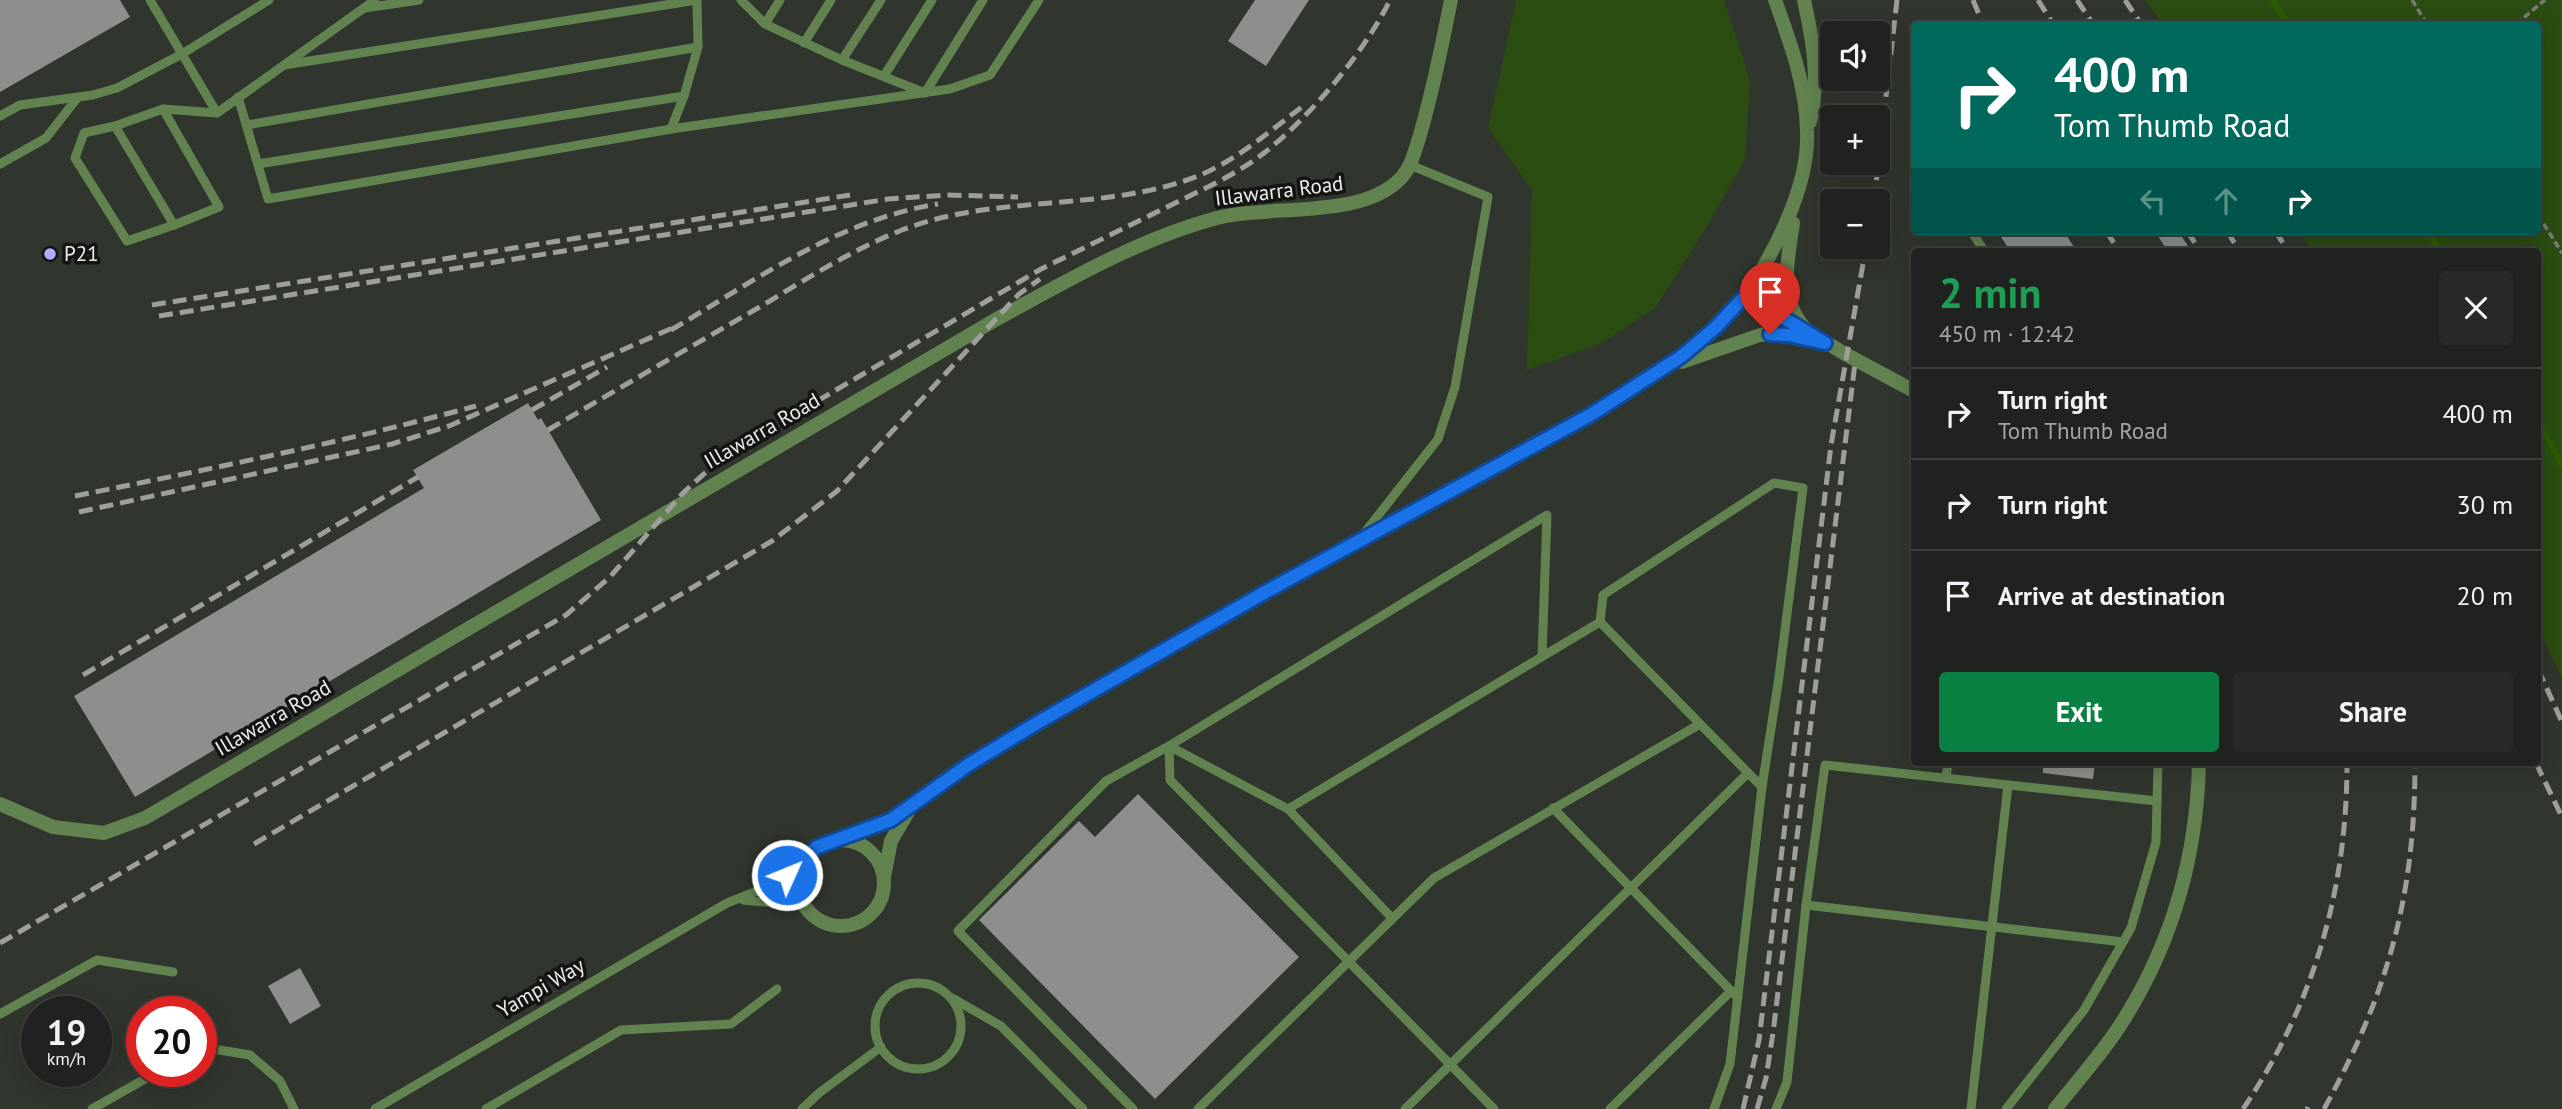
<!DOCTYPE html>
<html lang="en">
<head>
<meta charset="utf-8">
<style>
  :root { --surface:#202220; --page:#282a29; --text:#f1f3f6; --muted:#a2a4a5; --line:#3d3f3e; --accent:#0b8043 }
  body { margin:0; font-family:"PT Sans",sans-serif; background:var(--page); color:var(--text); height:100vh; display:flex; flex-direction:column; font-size:26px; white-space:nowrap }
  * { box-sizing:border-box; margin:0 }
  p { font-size:23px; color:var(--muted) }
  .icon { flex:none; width:38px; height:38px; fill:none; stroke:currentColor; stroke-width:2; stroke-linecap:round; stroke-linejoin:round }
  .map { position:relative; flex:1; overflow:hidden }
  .panel { position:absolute; left:1911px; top:248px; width:630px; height:518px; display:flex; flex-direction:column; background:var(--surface); border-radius:7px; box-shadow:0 4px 18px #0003,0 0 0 2px var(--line) }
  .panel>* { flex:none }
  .top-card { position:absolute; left:1911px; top:21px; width:630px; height:214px; border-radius:7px; box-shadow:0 4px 18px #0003,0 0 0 2px var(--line); background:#00695c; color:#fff; overflow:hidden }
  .tools { position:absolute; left:1820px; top:21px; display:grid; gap:14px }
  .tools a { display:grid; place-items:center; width:70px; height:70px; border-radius:7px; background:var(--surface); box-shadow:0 4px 18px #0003,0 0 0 2px var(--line); font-size:35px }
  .speed { position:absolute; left:21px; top:996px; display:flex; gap:14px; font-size:35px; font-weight:700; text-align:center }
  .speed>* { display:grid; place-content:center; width:91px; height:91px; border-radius:50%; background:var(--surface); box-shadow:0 4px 18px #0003,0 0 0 2px var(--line); line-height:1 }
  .speed small { font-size:18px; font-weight:400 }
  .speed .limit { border:10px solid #d22; background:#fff; color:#111 }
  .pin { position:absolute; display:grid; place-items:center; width:60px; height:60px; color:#fff; margin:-72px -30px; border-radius:50% 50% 50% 0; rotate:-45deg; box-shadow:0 0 7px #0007 }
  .pin .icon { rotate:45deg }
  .me { position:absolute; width:77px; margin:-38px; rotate:46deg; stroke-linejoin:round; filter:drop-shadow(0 0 5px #0008) }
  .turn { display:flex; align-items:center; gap:24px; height:147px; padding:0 28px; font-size:32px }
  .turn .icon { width:91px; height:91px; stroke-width:2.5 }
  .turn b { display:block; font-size:49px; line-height:60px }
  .lanes { display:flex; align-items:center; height:66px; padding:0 28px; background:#0003; justify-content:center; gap:35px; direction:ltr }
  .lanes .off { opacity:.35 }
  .round { display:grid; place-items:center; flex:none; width:74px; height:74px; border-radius:7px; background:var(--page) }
  .headline { display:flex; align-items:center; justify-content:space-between; height:119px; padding:0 28px }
  h1 { font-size:42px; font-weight:700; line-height:52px; color:#1e9e55 }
  .cta { display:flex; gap:14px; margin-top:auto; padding:14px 28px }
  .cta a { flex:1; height:80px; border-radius:7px; background:var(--accent); color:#fff; font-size:28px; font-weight:700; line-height:80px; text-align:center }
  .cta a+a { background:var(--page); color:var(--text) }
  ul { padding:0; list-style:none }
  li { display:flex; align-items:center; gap:21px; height:91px; padding:0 28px; border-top:2px solid var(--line) }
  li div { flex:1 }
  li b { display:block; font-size:26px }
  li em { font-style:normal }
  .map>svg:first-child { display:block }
</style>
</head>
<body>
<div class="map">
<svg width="2562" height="1109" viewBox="0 0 2562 1109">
  <rect width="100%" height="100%" fill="#2b2d2a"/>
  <path fill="#30362d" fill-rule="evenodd" d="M0,0h2145l17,24h-248v207h385l14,21h-399v511h624v-135l24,50v431h-2562zM1832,33h46v46h-46zM1832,117h46v46h-46zM1832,201h46v46h-46zM37,1012h59v59h-59zM142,1012h59v59h-59z"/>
  <g fill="#2b4d11">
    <path d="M1516,0h208l26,80 -5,80 -41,71 -49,77 -53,35 -75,27 5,-180 -44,-62z"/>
    <path d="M2145,0h417v678l-24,-50v-376h-225l-14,-21h239v-207h-376z"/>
  </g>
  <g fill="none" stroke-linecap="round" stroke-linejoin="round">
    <g stroke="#2d5b00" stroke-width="6">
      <path d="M2272,0l17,24"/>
      <path d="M2428,231l12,21"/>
      <path d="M2538,422l24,43"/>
    </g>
  </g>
  <g fill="#8c8f8b">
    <path d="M0,0h120l10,17 -130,75z"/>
    <path d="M1255,0h54l-43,66 -38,-25z"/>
    <path d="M1997,231h67l13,21h-66z"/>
    <path d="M2155,231h23l14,21h-24z"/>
    <path d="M528,403l10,17 3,-2 60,102 -466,277 -61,-101 350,-208 -11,-18z"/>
    <path d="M2043,763h52l-2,16 -50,-6z"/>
    <path d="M1138,794l161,163 -144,142 -176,-179 100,-99 16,16z"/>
    <path d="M300,968l21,38 -31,18 -22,-38z"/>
  </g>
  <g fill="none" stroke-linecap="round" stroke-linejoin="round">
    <g stroke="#797b78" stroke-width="3.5" stroke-dasharray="7 3.5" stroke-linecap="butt">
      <path d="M2412,0l15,24"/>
      <path d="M2516,24l29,-24"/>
      <path d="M2538,215l24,38"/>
    </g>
    <g stroke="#628250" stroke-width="9">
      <path d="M150,0l67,113"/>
      <path d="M741,0l24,24 77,36 83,33 58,-93"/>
      <path d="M365,8l54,-8"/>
      <path d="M765,24l15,-24"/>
      <path d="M804,43l27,-43"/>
      <path d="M842,60l39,-60"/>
      <path d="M284,65l413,-65"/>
      <path d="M884,76l48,-76"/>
      <path d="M238,97l30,102 403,-70 279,-40 40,-14 49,-75"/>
      <path d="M163,109l54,4 158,-113"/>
      <path d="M0,116l20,-11 73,-10 24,-7 65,-34 87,-54"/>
      <path d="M247,125l451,-78 -1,-46"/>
      <path d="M115,126l59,99 -47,16 -52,-83 9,-25z"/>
      <path d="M115,126l48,-17 56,98 -45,18"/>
      <path d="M671,129l13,-33"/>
      <path d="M0,164l46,-26 32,-41"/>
      <path d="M258,164l426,-68 14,-49"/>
      <path d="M1971,231l14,21"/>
      <path d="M1362,536l76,-97 17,-52 33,-190 -78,-32"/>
      <path d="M1600,622l3,-27 171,-112 29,5 -24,189 -17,110 -32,277 -16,45"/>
      <path d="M1600,622l162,165"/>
      <path d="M1169,746l1,34 324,329"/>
      <path d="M1169,746l119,63 104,109"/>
      <path d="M1946,778l2,-15"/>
      <path d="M1553,808l185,190"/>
      <path d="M1288,809l312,-187"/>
      <path d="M743,900l62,6"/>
      <path d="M1806,905l317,37"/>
      <circle cx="918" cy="1026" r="43"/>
      <path d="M952,998l49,28 82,83"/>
      <path d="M0,1014l97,-54 76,12"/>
      <path d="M201,1047l49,8 30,26 14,28"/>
      <path d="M92,1109l67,-38"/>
      <path d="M375,1109l352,-206 48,-19 35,-31"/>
      <path d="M486,1109l135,-79 110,-6 46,-35"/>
      <path d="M802,1109l17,-16 62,-46"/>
      <path d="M1133,1109l-175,-178 148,-150 63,-35 378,-231 -5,141"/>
      <path d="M1198,1109l236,-231 266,-154"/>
      <path d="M1405,1109l343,-336"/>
      <path d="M1610,1109l121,-118"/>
      <path d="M1776,1109l11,-27 19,-177 19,-140 332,36"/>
      <path d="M1971,1109l37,-324"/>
      <path d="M2006,1109l78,-99 47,-82 25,-86 2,-79"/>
    </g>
    <g stroke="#628250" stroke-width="14">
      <path d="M1775,0c15,42 31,85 32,130 3,56 -32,119 -60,165l100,60 67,36"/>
      <path d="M1804,0c9,41 16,80 6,122"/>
      <path d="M1793,223c-5,35 -15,75 11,104"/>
      <path d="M1682,362l78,-27 19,-2 35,7"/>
      <path d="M0,804l53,23 51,6 41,-15 850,-498c72,-39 143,-81 222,-102 53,-14 145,2 184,-40 11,-12 14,-28 19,-43 13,-45 22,-89 31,-135"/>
      <path d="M834,840l57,-20 48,-36 74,-47 256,-147 323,-176 90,-58 33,-28 32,-33"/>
      <circle cx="841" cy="883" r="43"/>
      <path d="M884,877l7,-36 17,-29"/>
      <path d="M2055,1109c24,-30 51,-60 71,-93 48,-78 71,-162 73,-253"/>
    </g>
    <g stroke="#9e9f9d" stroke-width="5" stroke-dasharray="14 7" stroke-linecap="butt">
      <path d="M1973,0l10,24"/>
      <path d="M2038,0l15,24"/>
      <path d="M2077,0l16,24"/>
      <path d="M2125,0l16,24"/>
      <path d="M1874,201l23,-201"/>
      <path d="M2106,231l14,21"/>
      <path d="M2187,231l14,21"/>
      <path d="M2227,231l13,21"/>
      <path d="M2275,231l14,21"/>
      <path d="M152,305l698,-110"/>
      <path d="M159,316l729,-117 59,-4 71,2"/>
      <path d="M671,330c85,-50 167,-110 267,-126"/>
      <path d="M532,410l75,-43"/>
      <path d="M548,430c70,-41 140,-82 210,-122 47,-28 93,-58 144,-78 95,-37 201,-17 296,-54 39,-16 72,-45 105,-70"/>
      <path d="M75,496c135,-27 269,-54 401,-90"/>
      <path d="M79,512l313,-68 57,-18 228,-100"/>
      <path d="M2538,669l24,53"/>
      <path d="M83,675l335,-198"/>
      <path d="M2536,763l26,54"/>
      <path d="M254,844l518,-303 65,-50 182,-197 21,-15"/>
      <path d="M0,943l566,-328 44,-38 73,-84 22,-20 48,-34 288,-170 177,-87c16,-9 32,-18 46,-29 46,-36 100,-100 126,-153"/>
      <path d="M1743,1109l16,-69 72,-595 35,-198"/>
      <path d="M1757,1109l9,-31 7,-45 82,-670"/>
      <path d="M2243,1109c71,-105 104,-219 104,-346"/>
      <path d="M2307,1109l1,-2"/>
      <path d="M2324,1109c64,-116 91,-213 91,-346"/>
    </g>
  </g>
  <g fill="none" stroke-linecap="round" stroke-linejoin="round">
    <defs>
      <path id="route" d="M787,875l30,-28 74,-27 77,-55 69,-42 232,-133 323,-176 90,-58 33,-28 31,-33 79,48 -37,-8 -18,-1"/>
    </defs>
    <use href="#route" stroke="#114b97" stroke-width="18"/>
    <use href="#route" stroke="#1a73e8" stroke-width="12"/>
  </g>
  <circle fill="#b0aefa" stroke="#141513" stroke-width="2.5" cx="50" cy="254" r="7"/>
  <g text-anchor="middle" stroke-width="7" stroke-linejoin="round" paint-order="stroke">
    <g font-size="21" fill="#edeeec" stroke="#141513">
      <text transform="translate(1279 191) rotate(-7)" y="7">Illawarra Road</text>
      <text transform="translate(762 431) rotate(-30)" y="7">Illawarra Road</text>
      <text transform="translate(273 718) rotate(-30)" y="7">Illawarra Road</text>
      <text transform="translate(541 988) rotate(-30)" y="7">Yampi Way</text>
    </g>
    <g font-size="21" fill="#edeeec" stroke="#141513" text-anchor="start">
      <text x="64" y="261">P21</text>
    </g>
  </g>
</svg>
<div class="tools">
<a><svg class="icon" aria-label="sound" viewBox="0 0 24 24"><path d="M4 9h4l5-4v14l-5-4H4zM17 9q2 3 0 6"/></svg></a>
<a>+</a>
<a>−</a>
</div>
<div class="speed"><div>19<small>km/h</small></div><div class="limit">20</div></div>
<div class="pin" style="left:1770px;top:334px;background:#d93025"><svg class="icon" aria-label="arrive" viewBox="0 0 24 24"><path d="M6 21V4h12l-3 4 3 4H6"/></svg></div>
<svg class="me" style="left:787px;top:875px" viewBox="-20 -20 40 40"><circle r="17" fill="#1a73e8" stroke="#fff" stroke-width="3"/><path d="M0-11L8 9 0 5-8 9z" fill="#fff"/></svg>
<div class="top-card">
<div class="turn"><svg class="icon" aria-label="right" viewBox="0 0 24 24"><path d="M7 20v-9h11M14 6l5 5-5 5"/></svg><div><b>400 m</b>Tom Thumb Road</div></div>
<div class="lanes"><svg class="icon off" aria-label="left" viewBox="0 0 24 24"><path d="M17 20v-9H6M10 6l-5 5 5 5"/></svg><svg class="icon off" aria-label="ahead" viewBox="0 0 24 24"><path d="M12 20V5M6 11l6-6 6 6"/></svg><svg class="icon" aria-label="right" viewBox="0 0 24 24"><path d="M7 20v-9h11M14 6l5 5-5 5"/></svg></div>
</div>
<section class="panel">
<div class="headline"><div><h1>2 min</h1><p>450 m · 12:42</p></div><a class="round"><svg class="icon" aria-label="close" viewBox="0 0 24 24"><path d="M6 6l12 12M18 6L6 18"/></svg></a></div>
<ul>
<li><svg class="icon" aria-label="right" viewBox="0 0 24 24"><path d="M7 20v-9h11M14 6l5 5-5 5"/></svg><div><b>Turn right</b><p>Tom Thumb Road</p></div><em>400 m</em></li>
<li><svg class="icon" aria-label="right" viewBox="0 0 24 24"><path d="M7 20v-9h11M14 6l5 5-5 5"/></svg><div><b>Turn right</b></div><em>30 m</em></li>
<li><svg class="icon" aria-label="arrive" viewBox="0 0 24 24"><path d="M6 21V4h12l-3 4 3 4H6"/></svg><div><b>Arrive at destination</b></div><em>20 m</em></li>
</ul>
<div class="cta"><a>Exit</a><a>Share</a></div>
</section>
</div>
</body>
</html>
